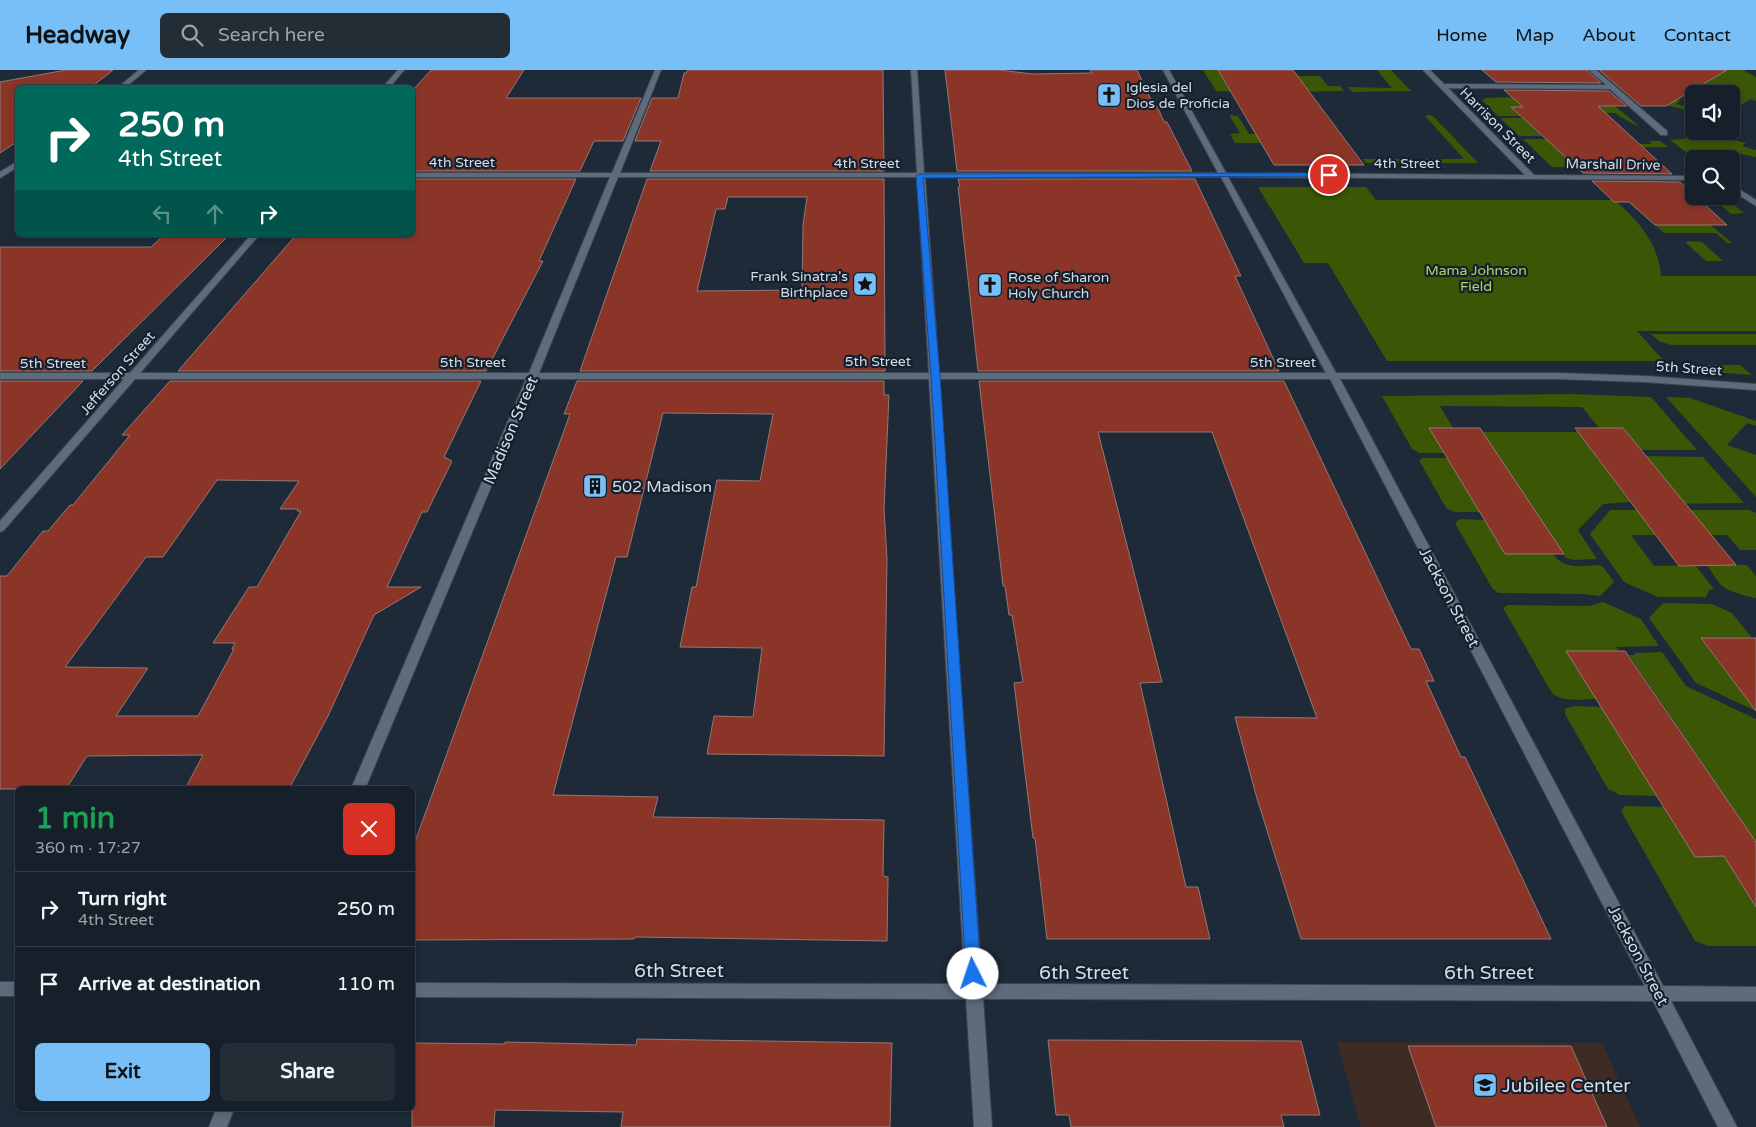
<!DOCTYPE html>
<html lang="en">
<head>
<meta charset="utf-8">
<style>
  :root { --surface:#16202a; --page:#232d36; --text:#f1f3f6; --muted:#9ea3a8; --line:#353e47; --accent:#78bff7 }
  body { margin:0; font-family:"Varela Round",sans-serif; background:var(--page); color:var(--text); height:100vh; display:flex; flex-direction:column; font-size:19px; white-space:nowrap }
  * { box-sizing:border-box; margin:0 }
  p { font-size:16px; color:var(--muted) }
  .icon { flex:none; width:28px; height:28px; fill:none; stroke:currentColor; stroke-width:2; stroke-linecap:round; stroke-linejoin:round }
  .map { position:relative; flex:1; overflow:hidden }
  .details { position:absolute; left:15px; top:716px; width:400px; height:325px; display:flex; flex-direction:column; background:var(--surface); border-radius:8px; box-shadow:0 2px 8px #0003,0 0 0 1px var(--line) }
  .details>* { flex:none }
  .hud { position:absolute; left:15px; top:15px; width:400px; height:152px; border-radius:8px; box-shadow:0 2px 8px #0003,0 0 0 1px var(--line); background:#00695c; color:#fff; overflow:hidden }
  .buttons { position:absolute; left:1685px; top:15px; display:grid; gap:10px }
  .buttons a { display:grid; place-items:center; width:55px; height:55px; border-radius:8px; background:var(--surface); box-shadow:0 2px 8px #0003,0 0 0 1px var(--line); font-size:25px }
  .pin { position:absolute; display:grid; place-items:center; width:42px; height:42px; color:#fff; margin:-21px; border:2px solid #fff; border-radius:50%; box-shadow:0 1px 5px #0007 }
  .me { position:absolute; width:55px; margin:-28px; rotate:356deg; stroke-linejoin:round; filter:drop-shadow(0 0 4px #0008) }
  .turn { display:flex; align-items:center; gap:18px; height:105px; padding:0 20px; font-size:22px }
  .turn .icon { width:65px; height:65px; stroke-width:2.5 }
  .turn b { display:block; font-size:35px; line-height:42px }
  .lanes { display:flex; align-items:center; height:48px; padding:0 20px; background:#0003; justify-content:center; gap:25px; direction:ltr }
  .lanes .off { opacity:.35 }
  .round { display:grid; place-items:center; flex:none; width:52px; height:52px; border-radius:8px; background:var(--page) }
  .overview { display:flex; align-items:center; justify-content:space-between; height:85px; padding:0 20px }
  h1 { font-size:30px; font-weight:700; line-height:38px; color:#1e9e55 }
  .button { display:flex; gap:10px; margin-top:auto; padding:10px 20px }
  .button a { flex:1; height:58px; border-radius:8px; background:var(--accent); color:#111; font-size:20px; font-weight:700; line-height:58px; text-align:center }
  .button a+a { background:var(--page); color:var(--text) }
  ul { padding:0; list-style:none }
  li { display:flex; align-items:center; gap:15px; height:75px; padding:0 20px; border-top:1px solid var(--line) }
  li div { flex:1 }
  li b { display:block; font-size:19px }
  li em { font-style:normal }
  header { display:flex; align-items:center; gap:30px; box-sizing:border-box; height:70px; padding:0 25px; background:var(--accent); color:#111 }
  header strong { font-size:24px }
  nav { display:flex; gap:28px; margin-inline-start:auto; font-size:18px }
  .search { width:350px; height:45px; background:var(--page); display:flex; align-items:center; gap:12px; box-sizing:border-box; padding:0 18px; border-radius:8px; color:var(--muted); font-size:19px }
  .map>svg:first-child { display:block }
</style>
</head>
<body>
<header>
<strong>Headway</strong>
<div class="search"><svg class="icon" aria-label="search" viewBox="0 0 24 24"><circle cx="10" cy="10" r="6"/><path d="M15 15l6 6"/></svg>Search here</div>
<nav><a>Home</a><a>Map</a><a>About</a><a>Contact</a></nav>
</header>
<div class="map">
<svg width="1756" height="1057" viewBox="0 0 1756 1057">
  <rect width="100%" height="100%" fill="#1e2a38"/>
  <path fill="#3e2c24" d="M1337,972l265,1 38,84h-279z"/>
  <g fill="#3b5604">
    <path d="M1203,0h15l10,18h29v4l-41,-1z"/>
    <path d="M1377,0h14l20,21 -58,1 -6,-5 45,1z"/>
    <path d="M1609,0h14l29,7 13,-7h9l38,9 10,-6 -12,-3h33l13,7v24l-6,-2 -11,8 -8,-1v-12h-37v3l-28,-5 -5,3 20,5 -5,4 18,4v4l-44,-11 -10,-7 52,-6 -55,3z"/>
    <path d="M1267,6h53l8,10h12l4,5 -52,1z"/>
    <path d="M1514,27l13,10h-16l10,9h-23l-16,-16 4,-2z"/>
    <path d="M1615,36l24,20c-3,0 -22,-11 -24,-13h-61l80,31h18l-3,-3h11l9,6 -60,1 -71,-41z"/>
    <path d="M1229,45l9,1 11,18h66l6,9h-86l-5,-9 10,-1z"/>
    <path d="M1429,45l4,1 45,47h-112l-3,-4h101l-39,-43z"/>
    <path d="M1500,48h23l19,18h-23z"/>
    <path d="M1692,60l54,13 -4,3 14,4v7l-40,-8 -4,3 23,6 -4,3v-2h-36l-25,-19 13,-1 6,-3 -2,-3z"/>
    <path d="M1523,69h23l12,11 65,18 -71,-1z"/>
    <path d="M1258,117h108l10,13h239c24,22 43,42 46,76h95v55h-119l27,30h-277l-59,-98h-24z"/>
    <path d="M1673,120h21v6h28l22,17 -13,1 -14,-12h-30z"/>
    <path d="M1701,147l31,26h-5l-11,-10h-52l-9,-8h32z"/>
    <path d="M1688,171l14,1 21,19h-17l-20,-18z"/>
    <path d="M1651,264h105v11h-85l-12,-4z"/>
    <path d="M1690,295h50l12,10 -56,-4z"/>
    <path d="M1571,324l80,3 46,53h-56l-18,-22h-24l-17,-21 -142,-1 13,22 -9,25h-24l-8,-4 -30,-53z"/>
    <path d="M1666,327l24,1 66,23v5l-9,-3 -20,22 29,10v42z"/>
    <path d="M1483,362h95l52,70 -27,2 -25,26 19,29 -23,1 -8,-2z"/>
    <path d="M1646,386l57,1 41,46 -86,1 10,-22z"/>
    <path d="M1423,388h24l33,54h-26l-8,-4 -27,-48z"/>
    <path d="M1610,440h139l7,3v37h-16l-13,-15h-96l23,31 41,-1 19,24 -5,1 -3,7h-48l-34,-15 -34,-48z"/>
    <path d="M1460,449l24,1 21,34h48c11,16 29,12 46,11l5,3 10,14 -14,14 -18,-2 -84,-1 -6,-5 -37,-65z"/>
    <path d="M1707,495h40l9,11v22c-5,0 -27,-7 -31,-10 -7,-4 -13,-16 -18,-23z"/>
    <path d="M1603,532l38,17 18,27 -43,1 3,4h-52l30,48c-15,0 -33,4 -45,-6l-49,-85 5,-3 81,1z"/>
    <path d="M1663,533l49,1 20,9 20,25 -51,1 32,42h23v30l-60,-28 -47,-65z"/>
    <path d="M1662,582l24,34 70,33v123l-127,-187h6l-1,-2z"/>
    <path d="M1574,636l28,1 55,89 -37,-1 -12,-6 -43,-75v-5z"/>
    <path d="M1625,736l39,1 31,50 29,-1 32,51v39h-48l-13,-5 -74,-130z"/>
  </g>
  <g fill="#8b3529" stroke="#917974" fill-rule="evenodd">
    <path d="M66,0h47l-23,18h-72v53l-18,12v-71z"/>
    <path d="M431,0h93l-18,28h135l-18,43h-29l-14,30h-168v-80z"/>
    <path d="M688,0h195l1,101h-234l11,-30h-26l17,-43h26l6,-25h2z"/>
    <path d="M945,0h54l34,4 59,-1 -2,-3h47l17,36h3l7,16h3l25,49h-235z"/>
    <path d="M1218,0h75l71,95h-90z"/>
    <path d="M1482,0h105l14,13 -105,-1z"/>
    <path d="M1599,0h128l-61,36h-25z"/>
    <path d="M1504,20l105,1 18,15h-29l74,68 -89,-1 -72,-66h12z"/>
    <path d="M412,109h164l-37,82h4l-57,110h-308l118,-136h116z"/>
    <path d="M647,109h237l1,192h-305zM728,127h79l-4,28 -1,65 -105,1 19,-82h9z"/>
    <path d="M958,109h237l46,97h-6l44,95h-301l-20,-184h2z"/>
    <path d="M1592,111l88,1 47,43h-72l-26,-23h-15z"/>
    <path d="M164,165h65l-137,136h-92v-124h151z"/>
    <path d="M0,311h83l-83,88z"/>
    <path d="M170,311h311l-37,76 8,4 -25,51h-5l-35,75h34l-47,28 -46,101 -39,73h-104l18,-34 -116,1 -21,33h-66v-213h7l36,-45h5l22,-26h3l57,-70h-8zM217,410l82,1 -19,28h18l-1,2h4l-44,76h-8l-36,56h22l-3,6h2l-36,67h-82l32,-48 -83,-1 81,-110h17z"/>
    <path d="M577,311h307v14h5l-5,114 3,50 -3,197 -177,-2 7,-38 39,1 9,-69 -82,-1 12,-60h4l21,-107 43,1 13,-67 -110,-1 -36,144h-11l-63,238 105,2 -5,20 231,3 -1,56 5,1 -1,64 -252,-4 -1,2 -222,1v-90l158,-436h-6z"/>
    <path d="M979,311h305l127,268h8l15,32h-8l35,76h4l86,182h-250l-45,-144 -21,-78 82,1 -105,-286h-114l64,250 -22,1 46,204h12l12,52h-163l-12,-101h-2l-19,-155 9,-1 -11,-67h-3l-4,-29h-2z"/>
    <path d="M1429,358h51l84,126h-59z"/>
    <path d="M1575,358h48l113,137 -57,1z"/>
    <path d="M1701,568h55v73z"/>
    <path d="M1566,581h59l131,191v65l-32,-51 -29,1z"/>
    <path d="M637,969l255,4 -2,84h-269l2,-15 -128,-2 -1,17h-82v-84l93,1v-2l131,3z"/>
    <path d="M1048,970l253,1 19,74h-39l3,12h-213l-2,-12h-13z"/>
    <path d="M1408,976h163l36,81h-171z"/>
  </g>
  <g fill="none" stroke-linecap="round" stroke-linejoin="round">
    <defs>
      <g id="minor">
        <path d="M139,0h7l-21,18h-8z"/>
        <path d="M398,0h6l-15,18h-7z"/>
        <path d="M655,0h6l-41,103h297l-6,-103h6l7,103h294l-55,-103h6l57,103 299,2 -102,-105h7l14,14 162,1 -17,-15h7l71,61v4h-6l-51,-46 -162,-1 86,87 160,1v4l-466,-3 108,196h222l87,3 111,8v6l-111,-8 -87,-3h-218l323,607 93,1v14h-85l66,126h-19l-65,-126 -670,-2 9,128h-18l-8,-128 -554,-2v-14l553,1 -36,-605h-393l-171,410h-14l175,-410h-391l-131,151 -4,2v-11l124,-142h-124v-6h130l121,-138h8l-119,138h389l81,-196h-198v-4h200zM618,107h299l12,196h-390zM925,107h296l105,196h-387zM939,309h391l315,607 -663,-2z"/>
        <path d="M18,91v6l-18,11v-6z"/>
        <path d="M1731,114l25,16v6l-25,-16z"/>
        <rect x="0" y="912" width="18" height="14"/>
        <path d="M216,1039h18l-7,18h-18z"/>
      </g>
    </defs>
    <use href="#minor" stroke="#3d4752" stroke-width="2"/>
    <use href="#minor" fill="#5e6b7c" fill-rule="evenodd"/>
  </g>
  <path fill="#1a73e8" stroke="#114b97" d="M1329,103l3,1v2l-409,2 17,197 41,599 -2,5 -6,2 -5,-2 -2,-5 -35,-599 -15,-199 4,-2z"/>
  <defs>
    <symbol id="church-square" viewBox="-11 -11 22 22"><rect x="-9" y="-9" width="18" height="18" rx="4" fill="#78bff7" stroke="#15202e"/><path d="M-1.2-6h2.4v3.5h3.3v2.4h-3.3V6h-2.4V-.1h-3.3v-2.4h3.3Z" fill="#111"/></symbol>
    <symbol id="sight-square" viewBox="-11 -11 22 22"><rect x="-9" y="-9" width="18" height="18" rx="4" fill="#78bff7" stroke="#15202e"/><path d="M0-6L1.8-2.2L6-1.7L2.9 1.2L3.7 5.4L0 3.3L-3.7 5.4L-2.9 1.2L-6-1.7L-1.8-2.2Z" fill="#111"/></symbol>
    <symbol id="building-square" viewBox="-11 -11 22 22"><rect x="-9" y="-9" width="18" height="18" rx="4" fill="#78bff7" stroke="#15202e"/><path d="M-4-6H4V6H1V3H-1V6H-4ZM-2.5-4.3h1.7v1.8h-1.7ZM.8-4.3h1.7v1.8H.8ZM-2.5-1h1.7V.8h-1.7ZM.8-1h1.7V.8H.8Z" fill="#111"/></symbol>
    <symbol id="school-square" viewBox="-11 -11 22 22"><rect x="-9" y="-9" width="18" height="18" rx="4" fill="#78bff7" stroke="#15202e"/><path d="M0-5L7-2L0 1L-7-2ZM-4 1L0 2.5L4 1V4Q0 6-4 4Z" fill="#111"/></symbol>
  </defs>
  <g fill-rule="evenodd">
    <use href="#church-square" x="1095" y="11" width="28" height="28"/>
    <use href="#sight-square" x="851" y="200" width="28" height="28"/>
    <use href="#church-square" x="976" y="201" width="28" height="28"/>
    <use href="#building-square" x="581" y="402" width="28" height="28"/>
    <use href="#school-square" x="1471" y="1001" width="28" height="28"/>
  </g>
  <g text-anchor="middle" stroke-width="4.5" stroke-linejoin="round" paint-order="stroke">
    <g font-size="14" fill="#d4dce5" stroke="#15202e" text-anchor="start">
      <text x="1126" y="22">Iglesia del<tspan x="1126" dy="16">Dios de Proficia</tspan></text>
      <text x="848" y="211" text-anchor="end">Frank Sinatra's<tspan x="848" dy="16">Birthplace</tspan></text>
      <text x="1008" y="212">Rose of Sharon<tspan x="1008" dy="16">Holy Church</tspan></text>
    </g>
    <g font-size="14" fill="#d4dce5" stroke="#15202e">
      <text transform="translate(1498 55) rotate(45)" y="5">Harrison Street</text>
      <text x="462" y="97">4th Street</text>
      <text x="867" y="98">4th Street</text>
      <text x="1407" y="98">4th Street</text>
      <text transform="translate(1613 94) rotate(1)" y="5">Marshall Drive</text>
      <text x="878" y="296">5th Street</text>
      <text x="473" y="297">5th Street</text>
      <text x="1283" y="297">5th Street</text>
      <text x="53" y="298">5th Street</text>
      <text transform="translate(1689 298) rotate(4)" y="5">5th Street</text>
      <text transform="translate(117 303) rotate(-49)" y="5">Jefferson Street</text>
    </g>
    <g font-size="14" fill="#aad868" stroke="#15202e">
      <text x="1476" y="205">Mama Johnson<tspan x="1476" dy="16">Field</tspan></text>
    </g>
    <g font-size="16" fill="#d4dce5" stroke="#15202e">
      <text transform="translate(510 360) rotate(-67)" y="6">Madison Street</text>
      <text transform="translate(1450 527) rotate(62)" y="6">Jackson Street</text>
      <text transform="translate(1639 885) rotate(62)" y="6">Jackson Street</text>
    </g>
    <g font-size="16" fill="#d4dce5" stroke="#15202e" text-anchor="start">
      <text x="612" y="422">502 Madison</text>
    </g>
    <g font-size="19" fill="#d4dce5" stroke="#15202e">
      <text x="679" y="907">6th Street</text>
      <text x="1084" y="909">6th Street</text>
      <text x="1489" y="909">6th Street</text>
    </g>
    <g font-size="19" fill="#d4dce5" stroke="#15202e" text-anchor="start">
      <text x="1502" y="1022">Jubilee Center</text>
    </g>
  </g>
</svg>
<div class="buttons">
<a><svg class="icon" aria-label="sound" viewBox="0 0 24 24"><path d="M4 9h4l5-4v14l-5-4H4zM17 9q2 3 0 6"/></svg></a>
<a><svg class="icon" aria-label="search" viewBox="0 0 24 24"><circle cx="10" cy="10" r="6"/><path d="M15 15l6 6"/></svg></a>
</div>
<div class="pin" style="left:1329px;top:105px;background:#d93025"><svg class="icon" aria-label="arrive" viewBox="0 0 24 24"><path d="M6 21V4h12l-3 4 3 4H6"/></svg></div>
<svg class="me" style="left:973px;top:904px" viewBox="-20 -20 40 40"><circle r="19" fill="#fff"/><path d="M0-13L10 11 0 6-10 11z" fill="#1a73e8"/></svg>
<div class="hud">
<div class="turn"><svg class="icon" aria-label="right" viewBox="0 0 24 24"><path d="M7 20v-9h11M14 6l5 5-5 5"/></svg><div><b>250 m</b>4th Street</div></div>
<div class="lanes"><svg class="icon off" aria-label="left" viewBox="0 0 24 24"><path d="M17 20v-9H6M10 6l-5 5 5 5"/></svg><svg class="icon off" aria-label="ahead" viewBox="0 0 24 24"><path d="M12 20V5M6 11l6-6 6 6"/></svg><svg class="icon" aria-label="right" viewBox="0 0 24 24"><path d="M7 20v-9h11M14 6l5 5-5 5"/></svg></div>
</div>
<section class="details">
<div class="overview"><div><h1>1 min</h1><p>360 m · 17:27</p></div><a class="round" style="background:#d93025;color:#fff"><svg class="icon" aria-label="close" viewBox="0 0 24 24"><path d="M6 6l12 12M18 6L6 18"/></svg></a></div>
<ul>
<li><svg class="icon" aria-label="right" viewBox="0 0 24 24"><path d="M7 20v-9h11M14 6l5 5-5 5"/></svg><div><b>Turn right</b><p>4th Street</p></div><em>250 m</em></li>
<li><svg class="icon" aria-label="arrive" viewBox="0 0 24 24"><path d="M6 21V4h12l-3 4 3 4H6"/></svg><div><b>Arrive at destination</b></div><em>110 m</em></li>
</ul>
<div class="button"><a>Exit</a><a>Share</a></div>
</section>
</div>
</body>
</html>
